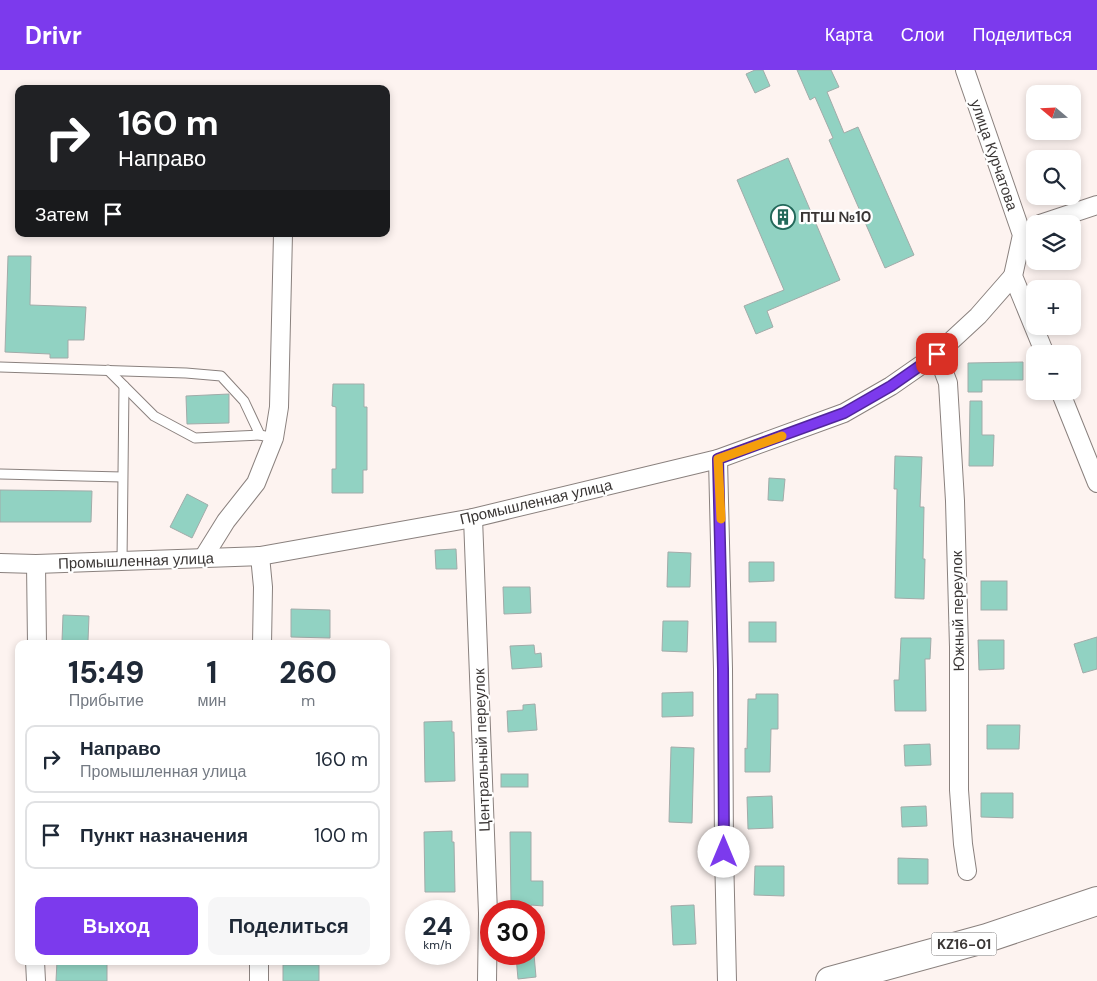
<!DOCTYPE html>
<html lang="ru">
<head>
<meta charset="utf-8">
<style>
  :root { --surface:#fff; --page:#f6f6f7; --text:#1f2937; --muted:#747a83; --line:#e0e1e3; --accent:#7c3aed }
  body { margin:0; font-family:"DM Sans",sans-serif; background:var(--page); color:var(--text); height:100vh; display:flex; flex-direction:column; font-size:19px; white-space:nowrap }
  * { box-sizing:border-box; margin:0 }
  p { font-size:16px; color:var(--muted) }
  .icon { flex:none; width:28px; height:28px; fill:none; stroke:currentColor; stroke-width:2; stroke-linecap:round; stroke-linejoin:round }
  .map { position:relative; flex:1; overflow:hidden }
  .panel { position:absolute; left:15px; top:570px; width:375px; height:325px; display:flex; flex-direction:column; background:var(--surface); border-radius:10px; box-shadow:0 2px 8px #0003 }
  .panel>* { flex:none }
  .banner { position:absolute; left:15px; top:15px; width:375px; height:152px; border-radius:10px; box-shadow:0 2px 8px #0003; background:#202124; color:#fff; overflow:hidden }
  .needle { width:32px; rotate:289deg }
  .controls { position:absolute; left:1026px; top:15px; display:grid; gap:10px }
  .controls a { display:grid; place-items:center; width:55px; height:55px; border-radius:10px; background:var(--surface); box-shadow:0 2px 8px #0003; font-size:25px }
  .speed { position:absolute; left:405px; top:830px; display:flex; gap:10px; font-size:25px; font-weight:700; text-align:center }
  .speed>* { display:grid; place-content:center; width:65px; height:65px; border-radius:50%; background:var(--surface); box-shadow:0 2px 8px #0003; line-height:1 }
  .speed small { font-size:12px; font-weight:400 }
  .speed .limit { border:8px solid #d22; background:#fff; color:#111 }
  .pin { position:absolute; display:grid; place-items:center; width:42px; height:42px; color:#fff; margin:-21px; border-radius:10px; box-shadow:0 2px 8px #0006 }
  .me { position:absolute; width:55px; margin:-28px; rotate:0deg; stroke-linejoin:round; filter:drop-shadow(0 0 4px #0008) }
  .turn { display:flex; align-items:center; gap:18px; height:105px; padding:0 20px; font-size:22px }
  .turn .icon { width:65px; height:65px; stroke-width:2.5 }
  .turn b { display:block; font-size:35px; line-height:42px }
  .then { display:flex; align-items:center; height:48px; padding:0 20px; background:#0003; gap:10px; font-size:19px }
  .eta { display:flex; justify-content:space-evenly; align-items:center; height:85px; text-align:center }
  .eta b { font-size:30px; font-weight:800; line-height:35px }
  .primary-button { display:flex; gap:10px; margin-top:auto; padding:10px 20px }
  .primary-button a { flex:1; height:58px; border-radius:10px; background:var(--accent); color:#fff; font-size:20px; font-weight:800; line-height:58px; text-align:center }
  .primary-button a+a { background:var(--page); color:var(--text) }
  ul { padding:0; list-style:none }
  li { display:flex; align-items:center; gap:15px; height:68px; margin:0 10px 8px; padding:0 10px; border:2px solid var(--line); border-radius:10px }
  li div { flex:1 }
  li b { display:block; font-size:19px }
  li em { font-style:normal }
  header { display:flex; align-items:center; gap:30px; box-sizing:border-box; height:70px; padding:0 25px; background:var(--accent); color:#fff }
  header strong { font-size:24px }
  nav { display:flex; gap:28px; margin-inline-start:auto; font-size:18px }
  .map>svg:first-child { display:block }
</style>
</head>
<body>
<header>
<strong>Drivr</strong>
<nav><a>Карта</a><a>Слои</a><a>Поделиться</a></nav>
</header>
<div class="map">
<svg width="1097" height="911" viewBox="0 0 1097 911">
  <rect width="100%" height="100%" fill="#fdf3f0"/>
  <g fill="#91d2c2" stroke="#a2aba9">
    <path d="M755,0h8l7,16 -15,7 -9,-19z"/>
    <path d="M797,0h34l8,17 -12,5 17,41 14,-6 56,128 -29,13 -56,-128 4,-2 -18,-41 -5,3z"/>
    <path d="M788,88l52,122 -73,31 6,16 -17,7 -12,-28 40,-16 -47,-110z"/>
    <path d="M8,186h23l-1,49 56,2 -2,33h-16v18h-18v-4l-45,-2z"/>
    <path d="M1023,292v18h-41v12h-14v-29z"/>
    <path d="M333,314h31v23h3v63h-4v23h-31v-24h4v-62l-4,-1z"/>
    <path d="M229,324v29l-42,1 -1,-28z"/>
    <path d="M970,331h12v34h12l-1,31h-24z"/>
    <path d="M895,386l27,1 -2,50h4l-1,52h2l-1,40 -29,-1 2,-109h-3z"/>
    <path d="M769,408l16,1 -2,22 -15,-1z"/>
    <path d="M0,420l92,1 -1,31h-91z"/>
    <path d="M187,424l21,11 -16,33 -22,-11z"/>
    <path d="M456,479l1,20h-21l-1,-19z"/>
    <path d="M668,482l23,1 -1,34h-23z"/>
    <path d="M749,492h25v19l-25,1z"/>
    <rect x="981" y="511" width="26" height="29"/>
    <path d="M503,517h27l1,26 -27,1z"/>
    <path d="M291,539l39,1v28l-39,-1z"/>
    <path d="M63,545l26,1 -1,25h-26z"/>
    <path d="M663,551h25l-1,31 -25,-1z"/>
    <rect x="749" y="552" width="27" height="20"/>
    <path d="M1097,567v32l-14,4 -9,-29z"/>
    <path d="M901,568h30l-1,21h-5l1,52h-31l-1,-31h5z"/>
    <path d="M978,570h26v29l-25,1z"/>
    <path d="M534,575l1,9 6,-1 1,14 -30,2 -2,-23z"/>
    <path d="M693,622v24l-31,1v-24z"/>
    <path d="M756,624h22v35h-7l-1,43h-25v-24l2,1 1,-50h8z"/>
    <path d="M535,634l2,26 -29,2 -1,-21 16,-1v-5z"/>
    <path d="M452,651v11h2l1,49 -30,1 -1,-60z"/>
    <path d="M987,655h33l-1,24h-32z"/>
    <path d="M930,674l1,21 -26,1 -1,-21z"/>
    <path d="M671,677l23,1 -2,75 -23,-1z"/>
    <rect x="501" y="704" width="27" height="13"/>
    <path d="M981,723h32v25l-32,-1z"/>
    <path d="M772,726l1,32 -25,1 -1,-32z"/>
    <path d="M926,736l1,20 -25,1 -1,-20z"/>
    <path d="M452,761v11h2l1,50h-30l-1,-60z"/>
    <path d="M510,762h21v49h12v25l-12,-1v6h-13v-6h-7z"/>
    <path d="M898,788l30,1v25h-30z"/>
    <path d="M755,796h29v30l-30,-1z"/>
    <path d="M694,835l2,39 -23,1 -2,-39z"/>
    <path d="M534,884l2,23 -18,2 -2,-23z"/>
    <path d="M57,891h50v20h-51z"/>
    <rect x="283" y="895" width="36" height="16"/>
  </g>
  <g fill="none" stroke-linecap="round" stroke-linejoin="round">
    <defs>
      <g id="lane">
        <path d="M0,297l186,6 35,3 23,25 16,34 14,3"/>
        <path d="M108,300l46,46 41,22 65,-3"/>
        <path d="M0,404l122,3"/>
        <path d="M122,491l2,-175"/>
      </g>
      <g id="street">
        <path d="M965,0l57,165 -9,41 32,78"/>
        <path d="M1040,154l57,-19"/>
        <path d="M937,284l11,29 7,118 4,146v143l4,54 4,27"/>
        <path d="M1060,321l37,92"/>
        <path d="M718,389l5,210 1,183 3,129"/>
        <path d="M473,448l15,395 -1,68"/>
        <path d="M260,486l3,31 -1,57"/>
        <path d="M203,488l23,-37 30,-38 18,-45 5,-31 4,-173"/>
        <path d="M0,493l36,1 224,-8 213,-38 245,-59 126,-46 47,-27 46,-32 41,-38 35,-40"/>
        <path d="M36,494l1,80"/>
        <path d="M35,891l1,20"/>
        <path d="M259,911v-20"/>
      </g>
      <path id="primary" d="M830,911l157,-43 110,-37"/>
    </defs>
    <use href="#lane" stroke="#8a817e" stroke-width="11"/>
    <use href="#street" stroke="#8a817e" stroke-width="20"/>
    <use href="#primary" stroke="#8a817e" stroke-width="30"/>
    <use href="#lane" stroke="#fff" stroke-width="9"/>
    <use href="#street" stroke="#fff" stroke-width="18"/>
    <use href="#primary" stroke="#fff" stroke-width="28"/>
  </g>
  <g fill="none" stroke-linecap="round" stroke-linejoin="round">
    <defs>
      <path id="route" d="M724,782l-1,-183 -5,-210 126,-46 47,-27 46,-32"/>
    </defs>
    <use href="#route" stroke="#51269a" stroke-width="12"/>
    <use href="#route" stroke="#7c3aed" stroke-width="9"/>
    <path stroke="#f59e0b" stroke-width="9" d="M721,449l-3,-60 64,-23"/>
  </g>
  <defs>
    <symbol id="building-ring" viewBox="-11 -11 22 22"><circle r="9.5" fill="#fff" stroke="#23685a" stroke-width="1.5"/><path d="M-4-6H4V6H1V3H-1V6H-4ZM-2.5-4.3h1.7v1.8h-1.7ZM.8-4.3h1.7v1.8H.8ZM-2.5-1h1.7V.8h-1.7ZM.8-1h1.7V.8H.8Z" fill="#23685a"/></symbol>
  </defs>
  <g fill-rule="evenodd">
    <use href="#building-ring" x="769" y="133" width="28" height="28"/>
  </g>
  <g text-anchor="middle" stroke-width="4.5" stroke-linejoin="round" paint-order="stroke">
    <rect fill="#fff" stroke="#757272" stroke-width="1" x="931.5" y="862.5" width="65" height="23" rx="4"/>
    <g font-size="14" font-weight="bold" fill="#3a3635">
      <text x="964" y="879">KZ16-01</text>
    </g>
    <g font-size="15" fill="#3a3635" stroke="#fff">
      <text transform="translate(994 85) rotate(71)" y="5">улица Курчатова</text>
      <text transform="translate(536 432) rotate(-13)" y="5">Промышленная улица</text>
      <text transform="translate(136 491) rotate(-2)" y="5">Промышленная улица</text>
      <text transform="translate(958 541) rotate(-91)" y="5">Южный переулок</text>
      <text transform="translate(482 680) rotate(-92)" y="5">Центральный переулок</text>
    </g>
    <g font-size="15" font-weight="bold" fill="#3a3635" stroke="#fff" text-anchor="start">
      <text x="800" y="152">ПТШ №10</text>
    </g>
  </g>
</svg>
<div class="controls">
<a><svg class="needle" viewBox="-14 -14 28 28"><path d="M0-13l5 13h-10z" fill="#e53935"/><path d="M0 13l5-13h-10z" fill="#747a83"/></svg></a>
<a><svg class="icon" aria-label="search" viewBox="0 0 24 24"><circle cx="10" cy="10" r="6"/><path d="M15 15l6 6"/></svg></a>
<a><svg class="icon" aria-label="layers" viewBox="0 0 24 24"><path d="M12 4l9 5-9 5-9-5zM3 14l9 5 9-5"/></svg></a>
<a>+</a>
<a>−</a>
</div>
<div class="speed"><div>24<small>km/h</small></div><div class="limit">30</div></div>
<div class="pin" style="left:937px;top:284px;background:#d93025"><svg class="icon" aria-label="arrive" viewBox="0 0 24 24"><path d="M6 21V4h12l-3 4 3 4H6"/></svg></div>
<svg class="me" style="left:724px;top:782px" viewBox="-20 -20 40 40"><circle r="19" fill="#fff"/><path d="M0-13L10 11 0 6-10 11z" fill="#7c3aed"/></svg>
<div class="banner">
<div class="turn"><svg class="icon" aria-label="right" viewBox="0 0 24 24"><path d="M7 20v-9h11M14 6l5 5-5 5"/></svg><div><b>160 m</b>Направо</div></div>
<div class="then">Затем<svg class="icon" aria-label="arrive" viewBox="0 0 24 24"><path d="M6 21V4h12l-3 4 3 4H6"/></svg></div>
</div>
<section class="panel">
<div class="eta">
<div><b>15:49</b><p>Прибытие</p></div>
<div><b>1</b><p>мин</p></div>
<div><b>260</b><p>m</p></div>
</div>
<ul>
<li><svg class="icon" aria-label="right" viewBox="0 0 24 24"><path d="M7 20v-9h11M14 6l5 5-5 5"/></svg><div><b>Направо</b><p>Промышленная улица</p></div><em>160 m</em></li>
<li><svg class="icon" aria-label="arrive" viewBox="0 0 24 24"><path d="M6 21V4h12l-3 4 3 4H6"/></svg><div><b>Пункт назначения</b></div><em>100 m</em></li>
</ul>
<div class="primary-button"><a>Выход</a><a>Поделиться</a></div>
</section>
</div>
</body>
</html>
